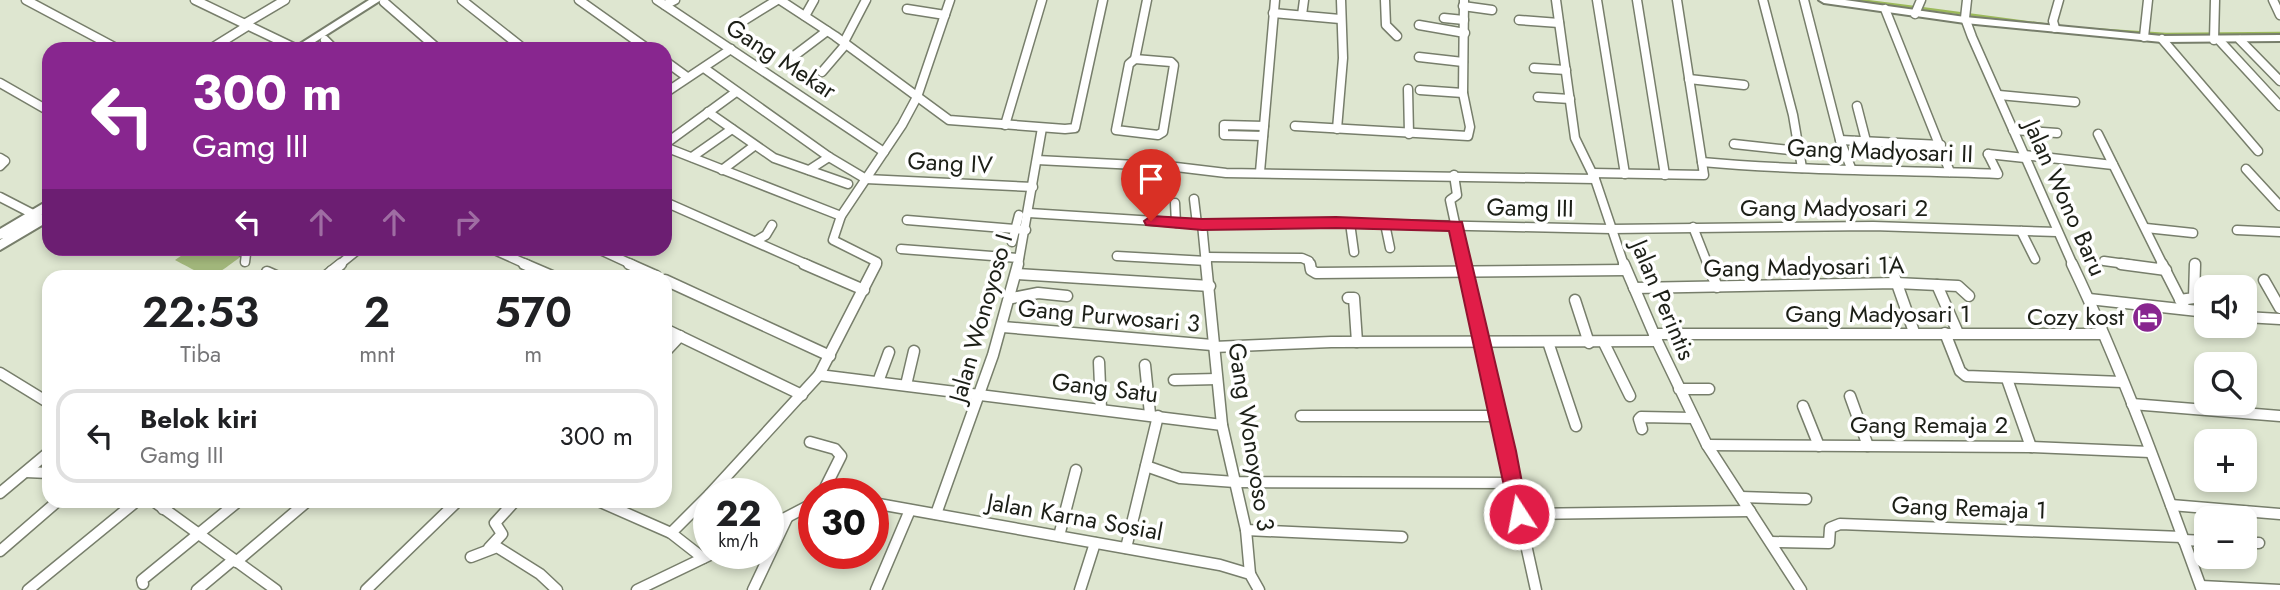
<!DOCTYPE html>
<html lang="id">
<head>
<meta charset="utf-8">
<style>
  :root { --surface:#fff; --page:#f2f2f2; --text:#202124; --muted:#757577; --line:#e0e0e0 }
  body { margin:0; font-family:Jost,sans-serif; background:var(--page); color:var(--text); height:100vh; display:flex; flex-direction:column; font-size:26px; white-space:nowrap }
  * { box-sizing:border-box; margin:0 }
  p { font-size:23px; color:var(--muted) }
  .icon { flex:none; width:38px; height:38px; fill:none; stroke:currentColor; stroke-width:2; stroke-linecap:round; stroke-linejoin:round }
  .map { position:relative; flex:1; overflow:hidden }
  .drawer { position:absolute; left:42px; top:270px; width:630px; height:238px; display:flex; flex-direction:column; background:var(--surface); border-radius:21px; box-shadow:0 4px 10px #0003 }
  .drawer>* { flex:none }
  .top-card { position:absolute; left:42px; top:42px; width:630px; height:214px; border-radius:21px; box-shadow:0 4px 10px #0003; background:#88268f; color:#fff; overflow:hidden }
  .fabs { position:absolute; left:2194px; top:275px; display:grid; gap:14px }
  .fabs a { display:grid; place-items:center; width:63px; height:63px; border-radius:14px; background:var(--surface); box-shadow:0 4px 10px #0003; font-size:35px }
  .speed { position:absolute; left:693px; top:478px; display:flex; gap:14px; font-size:35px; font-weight:700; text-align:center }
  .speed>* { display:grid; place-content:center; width:91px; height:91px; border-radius:50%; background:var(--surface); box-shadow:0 4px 10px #0003; line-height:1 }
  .speed small { font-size:18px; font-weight:400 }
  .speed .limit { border:10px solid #d22; background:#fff; color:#111 }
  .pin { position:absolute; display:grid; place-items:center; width:60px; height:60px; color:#fff; margin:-72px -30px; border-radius:50% 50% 50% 0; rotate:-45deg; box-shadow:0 0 7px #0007 }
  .pin .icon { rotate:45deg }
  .me { position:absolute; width:77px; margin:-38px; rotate:349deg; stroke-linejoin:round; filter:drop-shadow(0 0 5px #0008) }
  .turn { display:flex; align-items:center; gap:24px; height:147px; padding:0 35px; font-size:32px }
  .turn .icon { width:91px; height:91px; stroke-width:2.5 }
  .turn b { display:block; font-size:49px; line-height:60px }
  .lanes { display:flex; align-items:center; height:66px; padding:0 35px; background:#0003; justify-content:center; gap:35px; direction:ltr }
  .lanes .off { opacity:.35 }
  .eta { display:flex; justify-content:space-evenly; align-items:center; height:119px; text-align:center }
  .eta b { font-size:42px; font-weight:600; line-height:49px }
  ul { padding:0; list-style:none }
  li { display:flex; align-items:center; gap:21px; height:94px; margin:0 14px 10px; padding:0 21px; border:4px solid var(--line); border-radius:21px }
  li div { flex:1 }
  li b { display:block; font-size:26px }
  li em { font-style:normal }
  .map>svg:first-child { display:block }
</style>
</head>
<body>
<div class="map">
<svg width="2280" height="590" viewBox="0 0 2280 590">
  <rect width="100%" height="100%" fill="#dee6d0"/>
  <path fill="#a6bb7e" d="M191,249h38l14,6c-35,26 -30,25 -68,5z"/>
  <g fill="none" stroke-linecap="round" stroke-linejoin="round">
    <g stroke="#9cba5a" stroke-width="2.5">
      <path d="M1859,0l55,7"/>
      <path d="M1921,8l129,17"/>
      <path d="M2077,28l89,6 114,-1"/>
    </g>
    <defs>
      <g id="street-far1">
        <path d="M26,0l92,49"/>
        <path d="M195,0l102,49"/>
        <path d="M462,0l62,49"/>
        <path d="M579,0l69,49"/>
        <path d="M657,0l227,152"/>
        <path d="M780,0l55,36 114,84 116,9 10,-1 28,-128"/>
        <path d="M1385,0l1,25 11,11"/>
        <path d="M1556,0l19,138 20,41 29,86"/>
        <path d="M1597,0l28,174"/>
        <path d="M1637,0l28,175"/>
        <path d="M1763,0l30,115 9,53"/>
        <path d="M1804,0l36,140 11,28"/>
        <path d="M1967,0l-2,18 7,19 101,228"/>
        <path d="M2273,0l7,15"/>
        <path d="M384,2l54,47"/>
        <path d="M665,5l10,-5"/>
        <path d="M1463,6l29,4"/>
        <path d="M907,9l38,6"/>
        <path d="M1885,9l65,163"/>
        <path d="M1273,13l67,6"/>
        <path d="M1915,14l6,-14"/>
        <path d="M1302,15l2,-15"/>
        <path d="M805,16l9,-16"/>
        <path d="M1444,18l20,2"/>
        <path d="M1519,20l40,3"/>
        <path d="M246,23l39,-23"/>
        <path d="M1419,25l46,8"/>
        <path d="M735,26l42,-26"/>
        <path d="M2055,28l-2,-7 6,-21"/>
        <path d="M2144,37l4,-37"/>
        <path d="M2162,39l96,112"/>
        <path d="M325,40l9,9"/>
        <path d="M2214,40l1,-40"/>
        <path d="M2219,40l61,66"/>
        <path d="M2240,40l40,41"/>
        <path d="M844,42l22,-42"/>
        <path d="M212,48l37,-23"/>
        <path d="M794,56l33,-25"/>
        <path d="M1419,57l44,5"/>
        <path d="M1135,59l36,3 3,3 -11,67 -5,3 -42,-5 13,-66z"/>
        <path d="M1135,59l12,-59"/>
        <path d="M665,61l22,16"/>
        <path d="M704,68l125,89 37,22 167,8"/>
        <path d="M1534,68l32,2"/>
        <path d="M822,72l24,-28"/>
        <path d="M1689,79l55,6"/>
        <path d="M0,83l49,28"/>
        <path d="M1408,89l1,45"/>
        <path d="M1420,90l43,3"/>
        <path d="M665,93l66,-44"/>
        <path d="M1999,95l76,7"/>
        <path d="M1538,97l32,2"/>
        <path d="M1857,106l9,35"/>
        <path d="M708,112l66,46 74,26"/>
        <path d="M1005,125l37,-125"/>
        <path d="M1295,126l173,10 2,-9 -7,-34 1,-93"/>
        <path d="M1337,129l6,-71 -2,-58"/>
        <path d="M2013,130l44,3"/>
        <path d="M2098,134l65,131"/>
        <path d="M1263,136l-39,-1v-10l40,1"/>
        <path d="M1840,140l101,5"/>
        <path d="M665,144l71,-52"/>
        <path d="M1734,144l65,7"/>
        <path d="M665,147l176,69"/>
        <path d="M1988,154l37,4"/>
        <path d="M2024,155l89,10"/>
        <path d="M692,157l40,-28"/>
        <path d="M0,158l5,3 -5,5"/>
        <path d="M1037,160l139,7 50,6 369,6"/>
        <path d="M1702,162c98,9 197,8 296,12l-10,-20"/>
        <path d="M2246,169l34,37"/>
        <path d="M722,170l32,-24"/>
        <path d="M809,170l20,-13"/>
        <path d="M1260,172l15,-172"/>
        <path d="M1592,173l112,2 -27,-175"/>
        <path d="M1454,175l3,20 -7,5 14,65"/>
        <path d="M0,197l33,17"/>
        <path d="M1194,199l3,25"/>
        <path d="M665,202l143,63"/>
        <path d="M1175,203l1,20"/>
        <path d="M1029,213l173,11 134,-1 275,6 262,-3 184,6"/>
        <path d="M907,220l119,10"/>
        <path d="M1350,223l4,29"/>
        <path d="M1202,224l4,41"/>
        <path d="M1385,224l5,24"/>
        <path d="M1693,227l15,38"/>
        <path d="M2146,228l47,5"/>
        <path d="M2237,230l43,2"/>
        <path d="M2021,231l14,28"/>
        <path d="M756,241l10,-6 6,-10"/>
        <path d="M1012,242l7,-27"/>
        <path d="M235,248l11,6 -1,8"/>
        <path d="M490,248l38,17"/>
        <path d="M596,248l37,17"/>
        <path d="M901,249l118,9"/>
        <path d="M1117,256l90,5"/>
        <path d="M1207,257l95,1 7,3 1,4"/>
        <path d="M2104,261l29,4"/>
        <path d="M1889,262l1,3"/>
        <path d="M339,265l21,-17"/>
        <path d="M875,265l2,-3 -44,-22 8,-24 61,-91 15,-28 33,-97"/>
        <path d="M1018,265l24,-137"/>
      </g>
      <g id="street">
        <path d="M524,264l28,12"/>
        <path d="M629,264l27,12"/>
        <path d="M804,264l60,26"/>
        <path d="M1206,264l16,161 24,105 4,44"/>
        <path d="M1310,264l1,6 5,3 310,-3"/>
        <path d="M1464,264l72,326"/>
        <path d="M1624,264l33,77 50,104 94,145"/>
        <path d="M1708,264l9,23"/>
        <path d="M1890,264l24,68"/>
        <path d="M2072,264c50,105 90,216 130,326"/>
        <path d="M2121,264l45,6"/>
        <path d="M2162,264l23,45"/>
        <path d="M332,271l11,5"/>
        <path d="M267,272l9,4"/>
        <path d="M1017,274l193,12"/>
        <path d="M326,276l15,-12"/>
        <path d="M665,280l165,76"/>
        <path d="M2264,280l16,28"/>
        <path d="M1937,285l21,48"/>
        <path d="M1634,288l262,-5 62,3 11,10"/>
        <path d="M1012,298l26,-5 29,3"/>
        <path d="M1348,298h6l3,44"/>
        <path d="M2089,299l118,13"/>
        <path d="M1575,300l14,43"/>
        <path d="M2180,300l14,-2 1,-34"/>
        <path d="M2245,317l35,2"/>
        <path d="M1003,327l209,18"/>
        <path d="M665,329l137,66"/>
        <path d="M1945,333l15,38 6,5 156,6"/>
        <path d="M1654,334h448"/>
        <path d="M1548,342l28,84"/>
        <path d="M1604,343l26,53"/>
        <path d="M1214,347l117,-5 326,-1"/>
        <path d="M665,352l15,-16"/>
        <path d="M1099,362l2,47"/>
        <path d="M1145,365l5,49"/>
        <path d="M0,373l49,30"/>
        <path d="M819,375l403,50"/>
        <path d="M2007,379l24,68"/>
        <path d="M1174,380l43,-1"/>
        <path d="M878,382l11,-30"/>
        <path d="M906,385l8,-34"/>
        <path d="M1679,389h30"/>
        <path d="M1850,396l18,50"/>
        <path d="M2132,404l148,12"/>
        <path d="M1803,406l16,40"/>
        <path d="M1301,416h198"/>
        <path d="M1642,429l-3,-10 2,-2 52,1"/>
        <path d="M810,442l25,7 6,7 -19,38"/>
        <path d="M1707,445l324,2 119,5"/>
        <path d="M1146,466l34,12 55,4 278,1"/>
        <path d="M26,472l23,1"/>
        <path d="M0,493l49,-41"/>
        <path d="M710,494l109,-119 57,-111"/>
        <path d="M1741,497l65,2"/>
        <path d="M152,500l124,90"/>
        <path d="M596,500l75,33 32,25"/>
        <path d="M873,503l347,62 30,9 9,16"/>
        <path d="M2171,505l109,9"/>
        <path d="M163,509l11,-9"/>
        <path d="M936,514l57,-159 25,-91"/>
        <path d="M1519,514l231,-3"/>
        <path d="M768,527l46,-24"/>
        <path d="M1246,530l156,7"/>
        <path d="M671,533l38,-38"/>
        <path d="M1059,536l17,-66"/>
        <path d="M2183,540l24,1"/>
        <path d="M1771,542l58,1 1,-15 10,-4 342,13"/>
        <path d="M2245,543h14"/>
        <path d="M489,548l13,-14 -7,-11 21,-23"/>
        <path d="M1126,548l32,-132"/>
        <path d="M0,551l59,-51"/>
        <path d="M471,557l26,-10 43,27 17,16"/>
        <path d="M236,562l73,-62"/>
        <path d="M143,584l-1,-4 98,-80"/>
        <path d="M2201,586l79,4"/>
        <path d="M28,590l110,-90"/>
        <path d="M197,590l36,-30"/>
        <path d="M366,590l93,-90"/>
        <path d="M637,590l77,-37"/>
        <path d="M753,590l34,-72"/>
        <path d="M876,590l34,-80"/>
        <path d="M1080,590l15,-47"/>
      </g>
      <g id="secondary">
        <path d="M369,0h12l-77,49h-12z"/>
        <path d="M1819,0h26l120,17 197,19 118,-1v6l-118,1 -197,-19 -141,-20z"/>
        <path d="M49,200v9l-8,6 8,-4v10l-49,29v-10l3,-2 -3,1v-10z"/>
      </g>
    </defs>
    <use href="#street-far1" stroke="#777e6b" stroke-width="11"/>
    <use href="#street" stroke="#777e6b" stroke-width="13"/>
    <use href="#secondary" stroke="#777e6b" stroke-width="4"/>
    <use href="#street-far1" stroke="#fff" stroke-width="8"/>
    <use href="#street" stroke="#fff" stroke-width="10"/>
    <use href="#secondary" fill="#fff" fill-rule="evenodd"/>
  </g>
  <path fill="#e11d48" stroke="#92132f" stroke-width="2" d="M1151,216l51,3 134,-2 126,5 54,229 12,63 -3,6 -6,2 -7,-2 -2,-6 -61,-283 -113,-3 -134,2 -56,-5 -2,-4z"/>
  <defs>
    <symbol id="hotel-disc" viewBox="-11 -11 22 22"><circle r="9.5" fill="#88268f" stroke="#fff"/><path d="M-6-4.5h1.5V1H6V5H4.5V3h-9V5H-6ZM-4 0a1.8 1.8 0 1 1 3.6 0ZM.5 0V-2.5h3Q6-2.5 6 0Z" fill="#fff"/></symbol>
  </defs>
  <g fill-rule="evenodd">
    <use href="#hotel-disc" x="2130" y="300" width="35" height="35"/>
  </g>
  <g text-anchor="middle" stroke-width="7" stroke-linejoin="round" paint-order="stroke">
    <g font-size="24" fill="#1c1f17" stroke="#fff">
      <text transform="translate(781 59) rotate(33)" y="8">Gang Mekar</text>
      <text transform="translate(1880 151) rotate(2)" y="8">Gang Madyosari II</text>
      <text transform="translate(950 163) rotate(3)" y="8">Gang IV</text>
      <text transform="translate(2065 198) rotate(66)" y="8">Jalan Wono Baru</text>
      <text transform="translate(1530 208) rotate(1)" y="8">Gamg III</text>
      <text x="1834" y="216">Gang Madyosari 2</text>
      <text transform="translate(1804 267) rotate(-1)" y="8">Gang Madyosari 1A</text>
      <text transform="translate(1663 300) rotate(67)" y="8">Jalan Perintis</text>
      <text x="1878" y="322">Gang Madyosari 1</text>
      <text transform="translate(1109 316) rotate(5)" y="8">Gang Purwosari 3</text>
      <text transform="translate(981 318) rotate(-74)" y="8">Jalan Wonoyoso I</text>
      <text transform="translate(1105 388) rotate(7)" y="8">Gang Satu</text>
      <text x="1929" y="433">Gang Remaja 2</text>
      <text transform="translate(1251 437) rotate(81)" y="8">Gang Wonoyoso 3</text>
      <text transform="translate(1969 508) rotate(2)" y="8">Gang Remaja 1</text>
      <text transform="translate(1075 517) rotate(10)" y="8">Jalan Karna Sosial</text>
    </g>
    <g font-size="24" fill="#1c1f17" stroke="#fff" text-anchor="end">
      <text x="2124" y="325">Cozy kost</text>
    </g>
  </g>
</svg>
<div class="fabs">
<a><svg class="icon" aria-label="sound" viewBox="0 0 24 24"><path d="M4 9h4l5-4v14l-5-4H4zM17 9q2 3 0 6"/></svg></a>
<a><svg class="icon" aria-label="search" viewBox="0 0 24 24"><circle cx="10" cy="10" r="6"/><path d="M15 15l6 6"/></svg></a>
<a>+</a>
<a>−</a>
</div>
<div class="speed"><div>22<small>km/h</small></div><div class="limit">30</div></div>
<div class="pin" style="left:1151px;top:221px;background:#d93025"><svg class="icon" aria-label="arrive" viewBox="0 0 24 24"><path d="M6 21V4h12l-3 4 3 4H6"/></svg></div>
<svg class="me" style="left:1519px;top:514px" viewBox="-20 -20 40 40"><circle r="17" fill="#e11d48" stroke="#fff" stroke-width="3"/><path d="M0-11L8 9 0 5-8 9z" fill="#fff"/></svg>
<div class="top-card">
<div class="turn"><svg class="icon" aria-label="left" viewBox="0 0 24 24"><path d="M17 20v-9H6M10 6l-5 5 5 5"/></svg><div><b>300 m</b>Gamg III</div></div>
<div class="lanes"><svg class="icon" aria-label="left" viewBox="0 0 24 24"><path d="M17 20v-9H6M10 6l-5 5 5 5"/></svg><svg class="icon off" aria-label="ahead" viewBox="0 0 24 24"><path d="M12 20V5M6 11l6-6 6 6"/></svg><svg class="icon off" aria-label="ahead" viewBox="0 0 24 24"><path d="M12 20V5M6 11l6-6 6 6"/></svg><svg class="icon off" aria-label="right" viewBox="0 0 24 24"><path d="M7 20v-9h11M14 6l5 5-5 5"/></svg></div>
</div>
<section class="drawer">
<div class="eta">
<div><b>22:53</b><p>Tiba</p></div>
<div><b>2</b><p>mnt</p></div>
<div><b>570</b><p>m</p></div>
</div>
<ul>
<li><svg class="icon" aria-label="left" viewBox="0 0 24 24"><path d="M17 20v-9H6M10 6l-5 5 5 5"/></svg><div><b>Belok kiri</b><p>Gamg III</p></div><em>300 m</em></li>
</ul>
</section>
</div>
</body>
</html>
